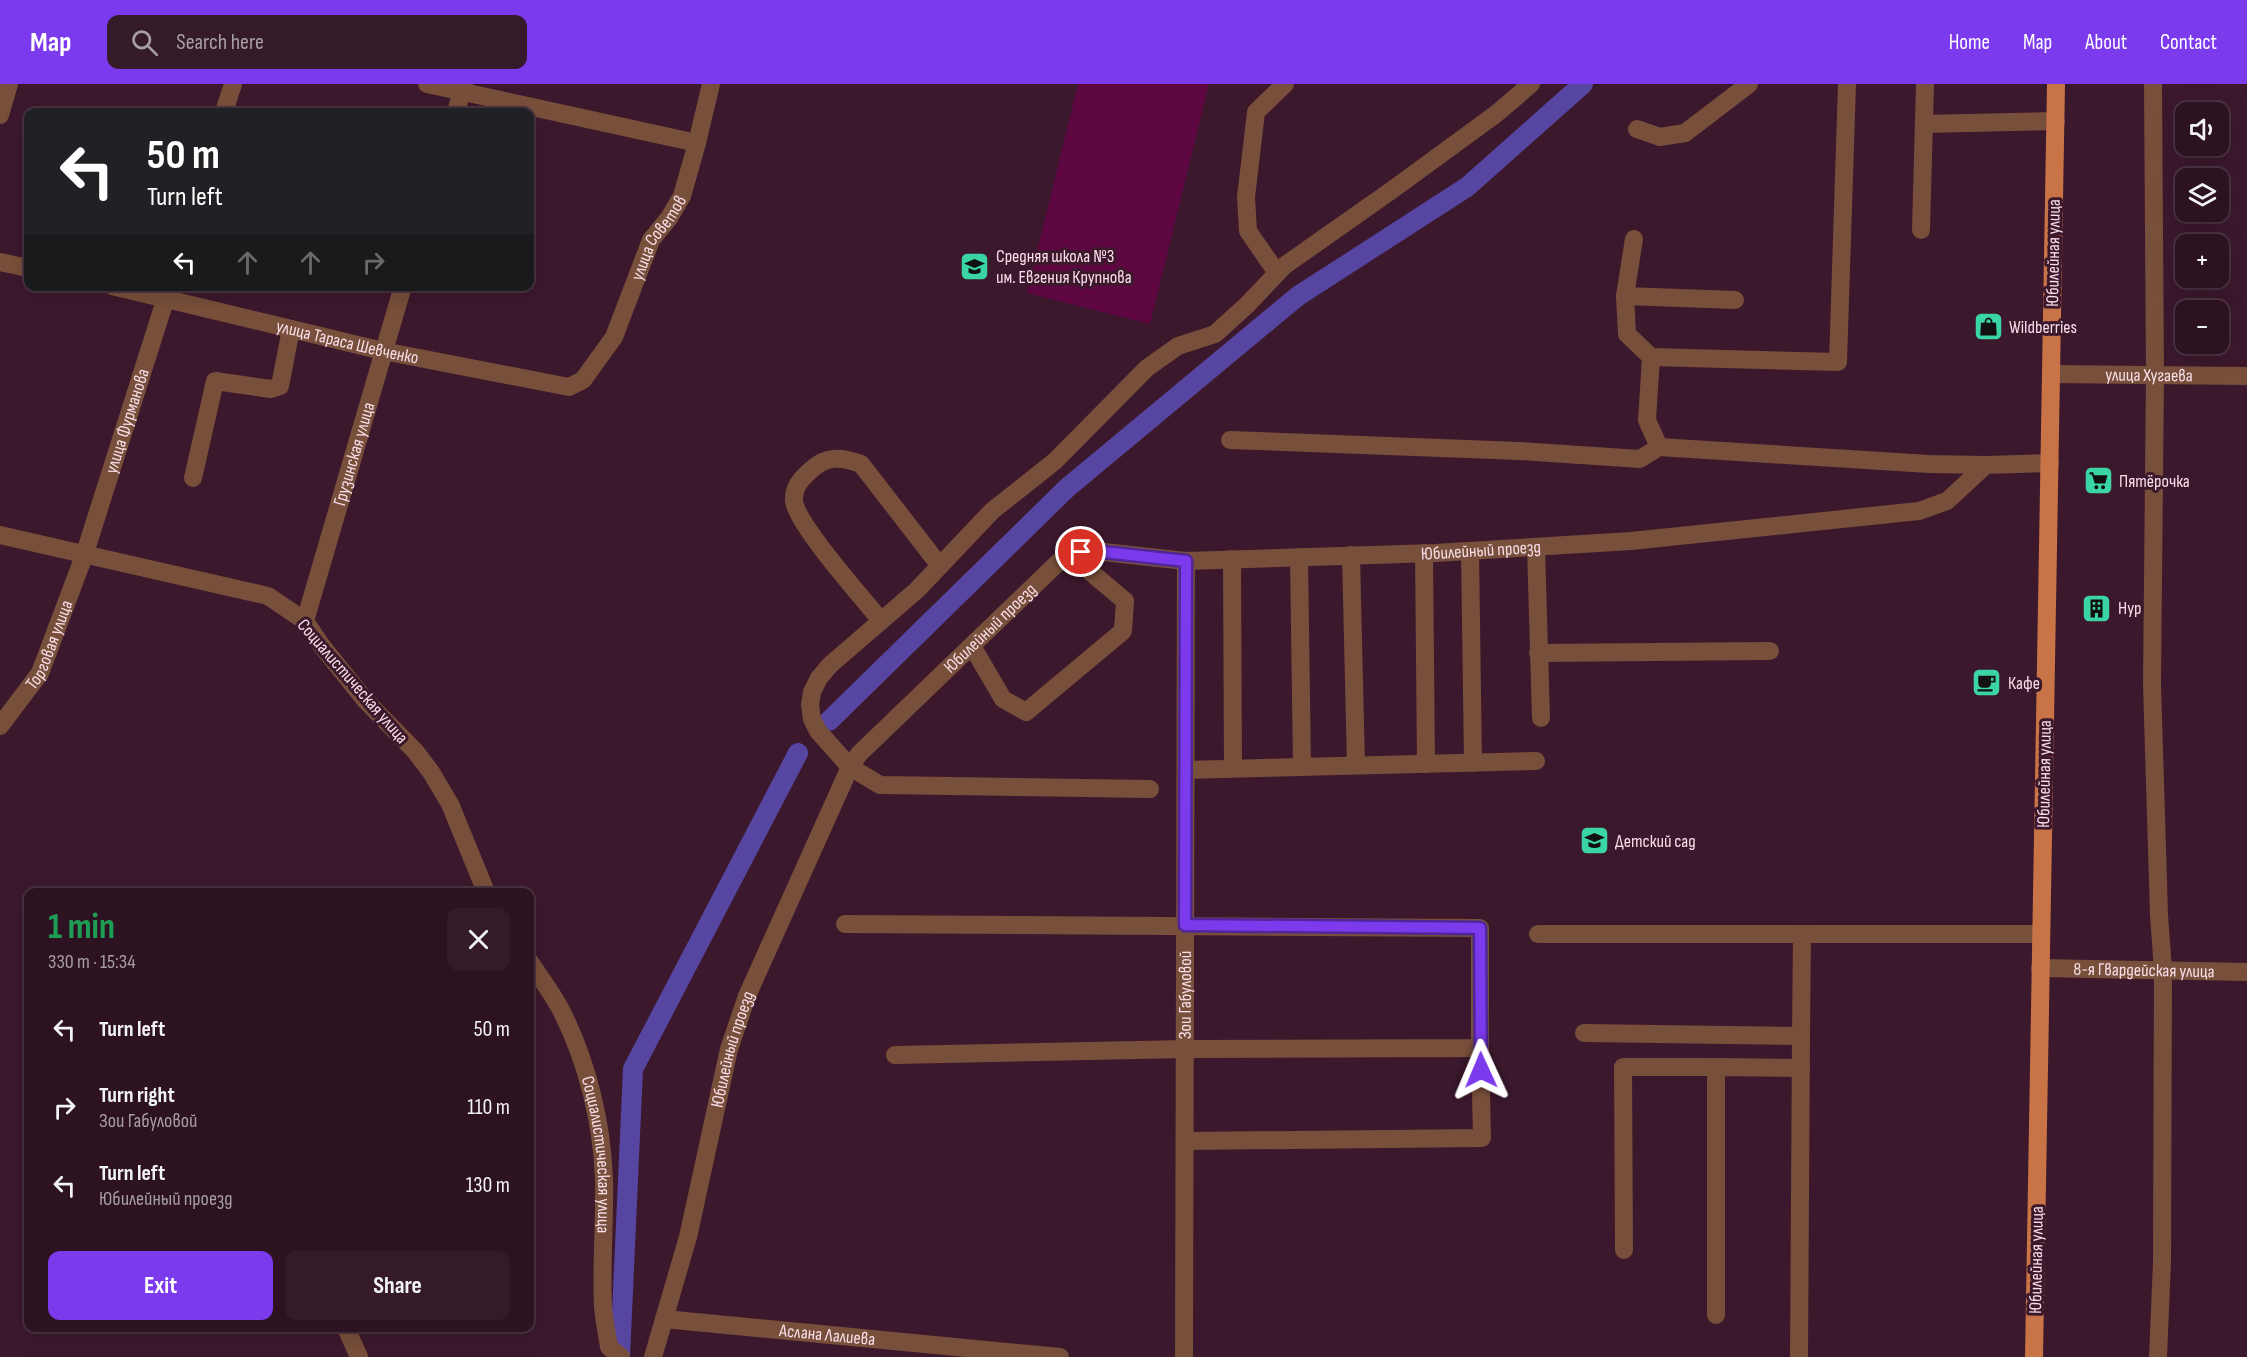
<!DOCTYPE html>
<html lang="en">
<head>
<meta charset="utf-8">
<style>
  :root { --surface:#2d1221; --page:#351b2a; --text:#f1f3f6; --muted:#a79ea5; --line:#48323f; --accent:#7c3aed }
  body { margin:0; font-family:"Sofia Sans Condensed",sans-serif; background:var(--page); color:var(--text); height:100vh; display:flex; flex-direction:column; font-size:22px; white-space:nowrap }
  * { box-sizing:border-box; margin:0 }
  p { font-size:20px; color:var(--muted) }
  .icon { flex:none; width:33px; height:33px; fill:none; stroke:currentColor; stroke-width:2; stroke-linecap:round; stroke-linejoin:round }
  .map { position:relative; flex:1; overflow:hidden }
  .sheet { position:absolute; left:24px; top:804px; width:510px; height:444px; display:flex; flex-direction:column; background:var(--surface); border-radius:12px; box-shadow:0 6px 24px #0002,0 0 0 2px var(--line) }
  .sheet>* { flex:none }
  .top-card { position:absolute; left:24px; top:24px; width:510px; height:183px; border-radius:12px; box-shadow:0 6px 24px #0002,0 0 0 2px var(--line); background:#202124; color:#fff; overflow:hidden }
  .buttons { position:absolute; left:2175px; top:18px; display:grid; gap:12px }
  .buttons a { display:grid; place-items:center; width:54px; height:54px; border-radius:12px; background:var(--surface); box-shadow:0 6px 24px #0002,0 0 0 2px var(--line); font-size:30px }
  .pin { position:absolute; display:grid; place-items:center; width:51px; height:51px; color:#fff; margin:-26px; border:3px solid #fff; border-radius:50%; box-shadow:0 2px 6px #0007 }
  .me { position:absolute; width:66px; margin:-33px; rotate:359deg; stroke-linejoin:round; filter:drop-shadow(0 0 4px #0008) }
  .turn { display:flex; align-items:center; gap:21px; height:126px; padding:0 24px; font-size:27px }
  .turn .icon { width:78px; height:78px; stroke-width:2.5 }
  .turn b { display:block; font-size:42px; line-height:51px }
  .lanes { display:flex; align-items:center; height:57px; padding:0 24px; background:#0003; justify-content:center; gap:30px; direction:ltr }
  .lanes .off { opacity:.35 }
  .round { display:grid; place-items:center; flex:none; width:63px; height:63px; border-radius:12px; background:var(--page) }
  .headline { display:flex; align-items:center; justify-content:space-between; height:102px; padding:0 24px }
  h1 { font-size:36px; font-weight:700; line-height:45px; color:#1e9e55 }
  .primary-button { display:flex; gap:12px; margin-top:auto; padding:12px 24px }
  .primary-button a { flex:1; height:69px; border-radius:12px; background:var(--accent); color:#fff; font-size:24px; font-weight:700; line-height:69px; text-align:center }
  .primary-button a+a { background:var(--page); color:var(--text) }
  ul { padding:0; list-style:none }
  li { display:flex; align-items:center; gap:18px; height:78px; padding:0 24px }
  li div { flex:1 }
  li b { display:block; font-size:22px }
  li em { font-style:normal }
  header { display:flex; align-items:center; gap:36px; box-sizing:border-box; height:84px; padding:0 30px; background:var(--accent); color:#fff }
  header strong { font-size:28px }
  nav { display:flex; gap:33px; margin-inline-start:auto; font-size:21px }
  .search { width:420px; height:54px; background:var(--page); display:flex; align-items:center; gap:15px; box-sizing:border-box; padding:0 21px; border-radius:12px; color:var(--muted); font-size:22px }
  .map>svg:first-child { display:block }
</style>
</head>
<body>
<header>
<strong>Map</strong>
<div class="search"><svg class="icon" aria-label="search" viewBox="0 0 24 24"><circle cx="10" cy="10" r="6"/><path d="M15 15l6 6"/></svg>Search here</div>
<nav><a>Home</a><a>Map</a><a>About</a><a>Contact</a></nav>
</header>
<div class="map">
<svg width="2247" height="1273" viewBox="0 0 2247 1273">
  <rect width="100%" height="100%" fill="#3c182c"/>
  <path fill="#5e063f" d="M1078,0h131l-59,240 -123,-31z"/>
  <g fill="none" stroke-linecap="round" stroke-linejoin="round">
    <g stroke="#5646a2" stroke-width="20">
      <path d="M829,637l238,-233 231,-192 169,-109 116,-103"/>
      <path d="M620,1273l13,-288 165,-316"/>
    </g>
    <g stroke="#784f3a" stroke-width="18">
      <path d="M427,0l270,59"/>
      <path d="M2153,0l2,291 -3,309 7,231 4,55 -1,292 -4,95"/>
      <path d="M224,28l9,-28"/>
      <path d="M456,28l8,-28"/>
      <path d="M0,31l9,-31"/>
      <path d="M1924,40l132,-3"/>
      <path d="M1637,45l23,8 25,-4 64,-49"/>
      <path d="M1921,146l4,-146"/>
      <path d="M1634,155l-9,57 2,38 24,23 -4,63 12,27 270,17 57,1"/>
      <path d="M0,178l28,6"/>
      <path d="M1277,189l-29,-42 -2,-34 10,-85 29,-28"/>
      <path id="s1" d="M112,202l271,65 186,36 14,-7 31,-43 37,-97 18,-22 13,-22 15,-53 14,-59"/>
      <path d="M1625,212l110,4"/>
      <path d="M1651,273l187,5 9,-278"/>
      <path id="s2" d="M2051,290l196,2"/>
      <path d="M1230,356l289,11 121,8 19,-12"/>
      <path d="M193,394l22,-97 56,8 9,-3 11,-57"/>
      <path d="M0,451l268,61 37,25 16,24 45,56 49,50 16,21 19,32 36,88"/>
      <path d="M1536,463l5,171"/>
      <path d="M1470,467l3,212"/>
      <path d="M1424,469l2,211"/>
      <path d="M1351,471l5,210"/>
      <path d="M1299,473l3,210"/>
      <path d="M1232,475l1,209"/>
      <path id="s3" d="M305,537l98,-335"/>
      <path d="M881,537c-18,-23 -84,-96 -87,-120 -1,-14 7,-22 17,-31 16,-15 31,-13 50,-6l79,102"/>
      <path d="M972,562l31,53 23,13 97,-81 2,-30 -57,-48"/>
      <path d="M1538,569l232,-2"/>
      <path id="s4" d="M0,642l40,-53 44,-117 85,-268"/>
      <path d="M1186,686l350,-9"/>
      <path d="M1150,705l-270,-4 -30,-18 -32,-36 -6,-12 -2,-14 2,-13 7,-14 11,-13 87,-75 75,-79 63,-50 92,-93 31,-22 37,-12 32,-29 37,-39 108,-76 104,-76 35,-30"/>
      <path d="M845,840l635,4v120l-295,1 -290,6"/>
      <path d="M1538,850h502"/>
      <path id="s5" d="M530,878c11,17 23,32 32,50 25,50 40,110 42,167 1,42 -3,85 -1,127 1,14 4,27 6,41l12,10"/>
      <path id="s6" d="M2040,884l207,4"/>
      <path d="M1584,949l217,3 1,-102"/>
      <path d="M1185,1057l297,-3 -2,-90"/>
      <path d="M1624,1166l-1,-183h93"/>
      <path d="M1716,1231v-248l85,1"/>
      <path id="s7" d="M664,1235l396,38"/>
      <path d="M346,1244l13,29"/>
      <path id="s8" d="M653,1273l35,-120 41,-188 18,-53 103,-229 9,-13 209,-201 26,-2 92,10 249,-8 196,-12 288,-30 28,-10 39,-36 64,-2"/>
      <path id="s9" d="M1184,1273l2,-796"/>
      <path d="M1799,1273l2,-321"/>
    </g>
    <path stroke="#c87447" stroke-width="18" d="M2034,1273l22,-1273"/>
  </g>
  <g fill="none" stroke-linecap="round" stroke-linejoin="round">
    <defs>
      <path id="route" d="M1081,468l13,-1 92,10 -1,364 295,3 1,142"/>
    </defs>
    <use href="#route" stroke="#51269a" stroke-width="15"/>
    <use href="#route" stroke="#7c3aed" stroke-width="10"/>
  </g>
  <defs>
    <symbol id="school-square" viewBox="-11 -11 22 22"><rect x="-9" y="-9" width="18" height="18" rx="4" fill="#3ad4a5" stroke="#3c182c"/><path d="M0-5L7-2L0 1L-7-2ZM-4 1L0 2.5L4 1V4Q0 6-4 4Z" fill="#111"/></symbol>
    <symbol id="shop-square" viewBox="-11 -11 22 22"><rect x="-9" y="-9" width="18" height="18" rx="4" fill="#3ad4a5" stroke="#3c182c"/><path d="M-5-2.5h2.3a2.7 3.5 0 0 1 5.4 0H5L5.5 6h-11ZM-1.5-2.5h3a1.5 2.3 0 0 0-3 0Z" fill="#111"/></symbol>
    <symbol id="supermarket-square" viewBox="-11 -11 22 22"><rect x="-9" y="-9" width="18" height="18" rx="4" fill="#3ad4a5" stroke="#3c182c"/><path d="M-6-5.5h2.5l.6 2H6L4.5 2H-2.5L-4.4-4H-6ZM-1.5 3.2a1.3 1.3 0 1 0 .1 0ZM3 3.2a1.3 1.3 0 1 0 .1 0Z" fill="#111"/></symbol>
    <symbol id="building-square" viewBox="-11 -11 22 22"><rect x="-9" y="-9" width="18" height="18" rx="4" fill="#3ad4a5" stroke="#3c182c"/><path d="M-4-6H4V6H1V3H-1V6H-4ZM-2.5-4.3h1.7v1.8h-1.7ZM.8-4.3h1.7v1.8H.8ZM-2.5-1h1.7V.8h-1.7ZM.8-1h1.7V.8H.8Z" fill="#111"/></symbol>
    <symbol id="cafe-square" viewBox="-11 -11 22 22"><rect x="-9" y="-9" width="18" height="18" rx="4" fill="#3ad4a5" stroke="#3c182c"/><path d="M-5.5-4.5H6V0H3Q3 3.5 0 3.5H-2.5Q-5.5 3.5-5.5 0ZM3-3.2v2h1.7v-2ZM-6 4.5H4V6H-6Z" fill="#111"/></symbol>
  </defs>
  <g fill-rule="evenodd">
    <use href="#school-square" x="958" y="166" width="33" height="33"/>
    <use href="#shop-square" x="1972" y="226" width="33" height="33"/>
    <use href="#supermarket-square" x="2082" y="380" width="33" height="33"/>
    <use href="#building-square" x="2080" y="508" width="33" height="33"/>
    <use href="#cafe-square" x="1970" y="582" width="33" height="33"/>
    <use href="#school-square" x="1578" y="740" width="33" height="33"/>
  </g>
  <g text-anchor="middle" stroke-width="6" stroke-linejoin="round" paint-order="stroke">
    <g font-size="18" fill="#f8deea" stroke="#3c182c">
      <text dy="6" stroke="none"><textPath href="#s1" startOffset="646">улица Советов</textPath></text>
      <text transform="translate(2053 169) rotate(-89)" y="6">Юбилейная улица</text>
      <text dy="6" stroke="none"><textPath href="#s1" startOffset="242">улица Тараса Шевченко</textPath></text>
      <text dy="6" stroke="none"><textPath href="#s2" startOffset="98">улица Хугаева</textPath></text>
      <text dy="6" stroke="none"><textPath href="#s4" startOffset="333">улица Фурманова</textPath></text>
      <text dy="6" stroke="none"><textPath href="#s3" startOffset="174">Грузинская улица</textPath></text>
      <text dy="6" stroke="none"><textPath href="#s8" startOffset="1344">Юбилейный проезд</textPath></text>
      <text dy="6" stroke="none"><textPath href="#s8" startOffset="822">Юбилейный проезд</textPath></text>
      <text dy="6" stroke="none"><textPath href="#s4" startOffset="96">Торговая улица</textPath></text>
      <text transform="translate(353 597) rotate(49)" y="6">Социалистическая улица</text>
      <text transform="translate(2044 690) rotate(-89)" y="6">Юбилейная улица</text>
      <text dy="6" stroke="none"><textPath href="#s6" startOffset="104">8-я Гвардейская улица</textPath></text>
      <text dy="6" stroke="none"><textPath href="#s9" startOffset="362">Зои Габуловой</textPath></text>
      <text dy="6" stroke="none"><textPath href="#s8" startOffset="318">Юбилейный проезд</textPath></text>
      <text dy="6" stroke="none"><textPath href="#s5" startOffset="208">Социалистическая улица</textPath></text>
      <text transform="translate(2036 1176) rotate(-89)" y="6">Юбилейная улица</text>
      <text dy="6" stroke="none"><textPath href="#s7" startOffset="164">Аслана Лалиева</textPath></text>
    </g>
    <g font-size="18" fill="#f8deea" stroke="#3c182c" text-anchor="start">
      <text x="996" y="178">Средняя школа №3<tspan x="996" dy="21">им. Евгения Крупнова</tspan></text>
      <text x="2009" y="249">Wildberries</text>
      <text x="2119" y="403">Пятёрочка</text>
      <text x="2118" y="530">Нур</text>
      <text x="2008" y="605">Кафе</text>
      <text x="1615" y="763">Детский сад</text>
    </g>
  </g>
</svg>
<div class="buttons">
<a><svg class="icon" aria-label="sound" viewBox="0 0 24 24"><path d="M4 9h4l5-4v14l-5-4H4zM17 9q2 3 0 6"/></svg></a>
<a><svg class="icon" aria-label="layers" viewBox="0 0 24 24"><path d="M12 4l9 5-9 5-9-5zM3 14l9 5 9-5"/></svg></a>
<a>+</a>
<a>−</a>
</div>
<div class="pin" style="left:1081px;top:468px;background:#d93025"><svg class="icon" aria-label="arrive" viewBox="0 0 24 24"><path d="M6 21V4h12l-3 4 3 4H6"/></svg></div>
<svg class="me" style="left:1481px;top:986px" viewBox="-20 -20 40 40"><path d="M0-17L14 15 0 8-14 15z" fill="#7c3aed" stroke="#fff" stroke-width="4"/></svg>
<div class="top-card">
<div class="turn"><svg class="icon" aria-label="left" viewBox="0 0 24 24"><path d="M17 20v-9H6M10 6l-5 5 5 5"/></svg><div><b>50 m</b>Turn left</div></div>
<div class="lanes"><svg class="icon" aria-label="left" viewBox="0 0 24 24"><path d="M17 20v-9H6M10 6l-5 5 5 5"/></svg><svg class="icon off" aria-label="ahead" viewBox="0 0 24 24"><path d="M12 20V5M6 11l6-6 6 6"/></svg><svg class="icon off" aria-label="ahead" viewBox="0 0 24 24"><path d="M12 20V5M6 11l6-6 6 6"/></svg><svg class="icon off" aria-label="right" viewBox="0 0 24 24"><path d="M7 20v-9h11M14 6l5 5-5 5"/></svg></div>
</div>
<section class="sheet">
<div class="headline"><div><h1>1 min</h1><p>330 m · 15:34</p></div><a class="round"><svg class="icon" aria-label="close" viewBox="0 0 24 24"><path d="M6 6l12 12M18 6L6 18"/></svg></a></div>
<ul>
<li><svg class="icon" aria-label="left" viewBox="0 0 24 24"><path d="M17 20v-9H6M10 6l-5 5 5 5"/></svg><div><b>Turn left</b></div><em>50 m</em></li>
<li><svg class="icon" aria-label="right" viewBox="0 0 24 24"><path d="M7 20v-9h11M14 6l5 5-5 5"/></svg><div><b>Turn right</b><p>Зои Габуловой</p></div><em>110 m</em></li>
<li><svg class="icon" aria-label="left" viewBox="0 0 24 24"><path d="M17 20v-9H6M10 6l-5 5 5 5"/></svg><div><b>Turn left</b><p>Юбилейный проезд</p></div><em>130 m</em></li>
</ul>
<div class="primary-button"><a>Exit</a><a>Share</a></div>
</section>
</div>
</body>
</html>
